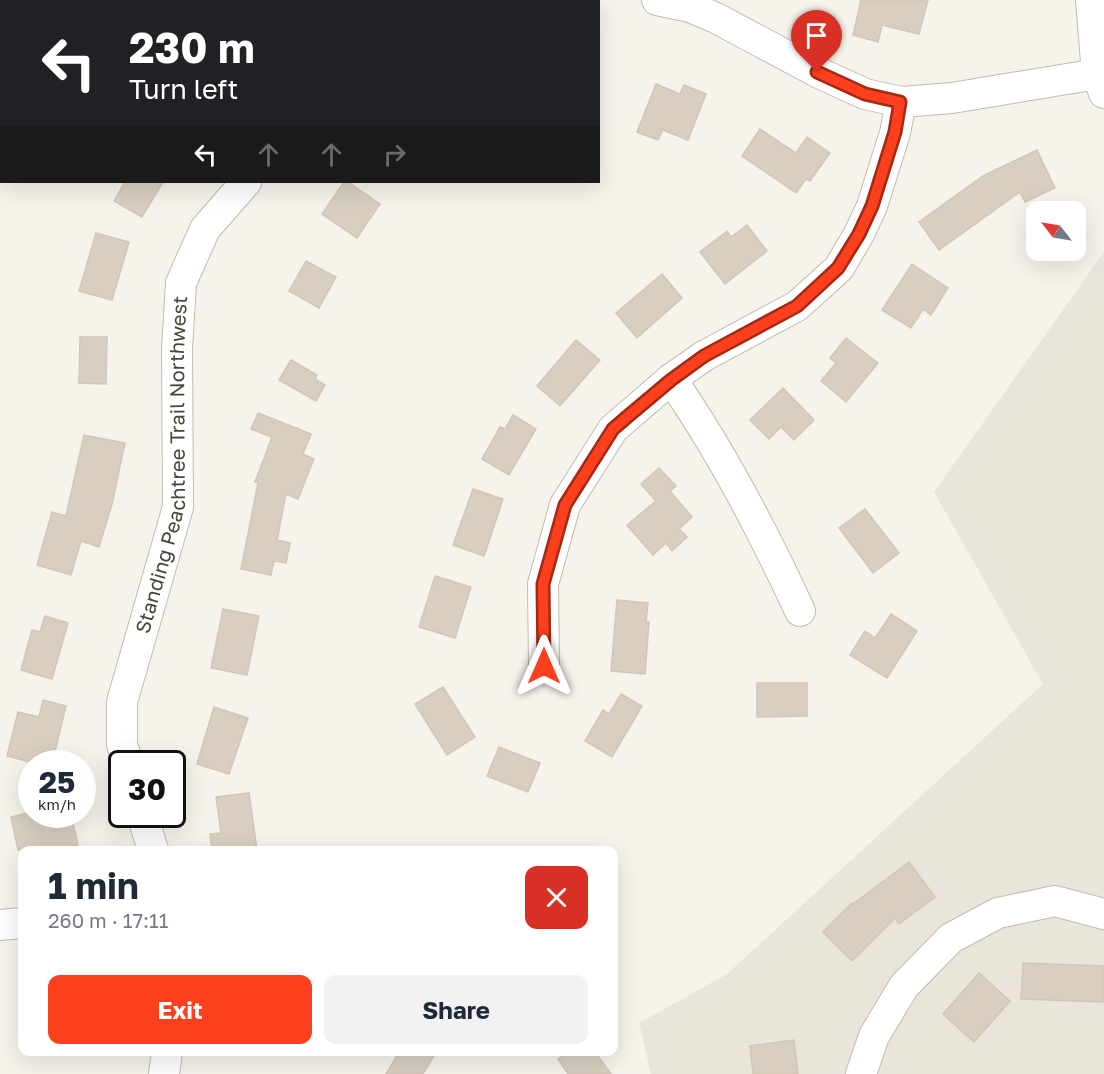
<!DOCTYPE html>
<html lang="en">
<head>
<meta charset="utf-8">
<style>
  :root { --surface:#fff; --page:#f2f2f3; --text:#1f2937; --muted:#747a83; --accent:#fc3f1d }
  body { margin:0; font-family:"Golos Text",sans-serif; background:var(--page); color:var(--text); height:100vh; display:flex; flex-direction:column; font-size:22px; white-space:nowrap }
  * { box-sizing:border-box; margin:0 }
  p { font-size:20px; color:var(--muted) }
  .icon { flex:none; width:33px; height:33px; fill:none; stroke:currentColor; stroke-width:2; stroke-linecap:round; stroke-linejoin:round }
  .map { position:relative; flex:1; overflow:hidden }
  .panel { position:absolute; left:18px; top:846px; width:600px; height:210px; display:flex; flex-direction:column; background:var(--surface); border-radius:12px; box-shadow:0 6px 24px #0002 }
  .panel>* { flex:none }
  .top-card { position:absolute; left:0px; top:0px; width:600px; height:183px; box-shadow:0 6px 24px #0002; background:#202124; color:#fff; overflow:hidden }
  .needle { width:39px; rotate:301deg }
  .controls { position:absolute; left:1026px; top:201px; display:grid; gap:12px }
  .controls a { display:grid; place-items:center; width:60px; height:60px; border-radius:12px; background:var(--surface); box-shadow:0 6px 24px #0002; font-size:30px }
  .speed { position:absolute; left:18px; top:750px; display:flex; gap:12px; font-size:30px; font-weight:700; text-align:center }
  .speed>* { display:grid; place-content:center; width:78px; height:78px; border-radius:50%; background:var(--surface); box-shadow:0 6px 24px #0002; line-height:1 }
  .speed small { font-size:15px; font-weight:400 }
  .speed .limit { border:3px solid #111; border-radius:9px; background:#fff; color:#111 }
  .pin { position:absolute; display:grid; place-items:center; width:51px; height:51px; color:#fff; margin:-62px -26px; border-radius:50% 50% 50% 0; rotate:-45deg; box-shadow:0 0 6px #0007 }
  .pin .icon { rotate:45deg }
  .me { position:absolute; width:66px; margin:-33px; rotate:0deg; stroke-linejoin:round; filter:drop-shadow(0 0 4px #0008) }
  .turn { display:flex; align-items:center; gap:21px; height:126px; padding:0 30px; font-size:27px }
  .turn .icon { width:78px; height:78px; stroke-width:2.5 }
  .turn b { display:block; font-size:42px; line-height:51px }
  .lanes { display:flex; align-items:center; height:57px; padding:0 30px; background:#0003; justify-content:center; gap:30px; direction:ltr }
  .lanes .off { opacity:.35 }
  .round { display:grid; place-items:center; flex:none; width:63px; height:63px; border-radius:12px; background:var(--page) }
  .overview { display:flex; align-items:center; justify-content:space-between; height:102px; padding:0 30px }
  h1 { font-size:36px; font-weight:700; line-height:45px }
  .button { display:flex; gap:12px; margin-top:auto; padding:12px 30px }
  .button a { flex:1; height:69px; border-radius:12px; background:var(--accent); color:#fff; font-size:24px; font-weight:700; line-height:69px; text-align:center }
  .button a+a { background:var(--page); color:var(--text) }
  .map>svg:first-child { display:block }
</style>
</head>
<body>
<div class="map">
<svg width="1104" height="1074" viewBox="0 0 1104 1074">
  <rect width="100%" height="100%" fill="#f6f3ec"/>
  <path fill="#eae5da" d="M1104,252v822h-453l-12,-51 88,-49 316,-290 -109,-192z"/>
  <g fill="#d8cfc1" stroke="#d3c7b4" stroke-width="1.5">
    <path d="M861,0h67l-9,34 -37,-9 -4,17 -25,-7z"/>
    <path d="M656,84l24,10 4,-9 22,9 -18,46 -25,-10 -5,10 -21,-8z"/>
    <path d="M760,129l36,24 11,-16 23,16 -20,28 -4,-2 -10,14 -54,-37z"/>
    <path d="M1037,150l18,38 -30,14 -5,-10 -81,58 -20,-28 64,-46z"/>
    <path d="M125,182h38l-21,35 -28,-16z"/>
    <path d="M344,182h4l32,22 -23,34 -35,-24z"/>
    <path d="M747,225l20,26 -42,33 -25,-32 27,-21 4,6z"/>
    <path d="M96,233l33,9 -17,58 -33,-9z"/>
    <path d="M306,261l30,16 -17,31 -30,-17z"/>
    <path d="M912,264l36,24 -17,27 -8,-6 -12,19 -29,-18z"/>
    <path d="M662,274l20,24 -45,40 -21,-25z"/>
    <path d="M80,337h27l-1,47 -27,-1z"/>
    <path d="M846,338l32,25 -32,39 -25,-21 15,-18 -6,-5z"/>
    <path d="M576,340l24,20 -40,46 -23,-20z"/>
    <path d="M291,360l26,15 -2,4 10,6 -9,16 -37,-21z"/>
    <path d="M783,388l31,32 -20,20 -13,-13 -12,12 -19,-19z"/>
    <path d="M258,413l53,21 -8,20 11,5 -16,40 -12,-5 -9,46 13,3 -4,20 -12,-2 -3,14 -30,-6 17,-86 -3,-1 17,-45 -21,-8z"/>
    <path d="M513,415l23,14 -27,46 -27,-16 18,-32 5,2z"/>
    <path d="M84,435l41,8 -13,61 -13,43 -18,-6 -10,34 -34,-10 15,-53 14,4z"/>
    <path d="M659,468l17,18 -6,5 22,26 -13,12 8,8 -15,14 -6,-8 -13,12 -26,-30 29,-24 -15,-17z"/>
    <path d="M473,489l30,10 -19,57 -31,-11z"/>
    <path d="M865,509l34,44 -26,20 -34,-45z"/>
    <path d="M435,576l36,11 -16,51 -36,-11z"/>
    <path d="M617,600l31,3 -2,19h3l-4,52 -34,-3z"/>
    <path d="M223,609l36,7 -12,59 -36,-7z"/>
    <path d="M891,614l26,17 -30,47 -37,-23 15,-24 10,7z"/>
    <path d="M45,616l23,7 -16,56 -31,-9 11,-40 8,2z"/>
    <path d="M757,683h50v33l-50,1z"/>
    <path d="M443,687l32,50 -28,18 -32,-51z"/>
    <path d="M621,694l21,12 -30,51 -27,-16 18,-31 6,4z"/>
    <path d="M43,700l23,6 -14,58h-15l-30,-8 11,-44 21,5z"/>
    <path d="M214,707l34,11 -19,56 -32,-10z"/>
    <path d="M499,747l41,16 -12,29 -41,-16z"/>
    <path d="M249,793l8,57h-45l-2,-16 11,-1 -5,-36z"/>
    <path d="M32,812v2h28l3,12 10,-3 5,22 -24,5h-36l-7,-33z"/>
    <path d="M909,862l26,35 -36,27 -4,-6 -43,43 -29,-29 29,-29 1,1z"/>
    <path d="M1023,963l81,3v36l-83,-3z"/>
    <path d="M979,973l31,28 -36,41 -31,-28z"/>
    <path d="M794,1040l4,34h-45l-3,-28z"/>
    <path d="M399,1052h37l-13,22h-37z"/>
    <path d="M569,1052h26l16,22h-43l-10,-15z"/>
  </g>
  <g fill="none" stroke-linecap="round" stroke-linejoin="round">
    <defs>
      <g id="minor">
        <path d="M377,0l1,2"/>
        <path d="M657,0l33,7 26,11 101,54 48,22 36,8 51,-4 145,-24"/>
        <path d="M1091,0l6,74 7,19"/>
        <path d="M523,2l5,-2"/>
        <path d="M671,379c51,73 92,152 129,232"/>
        <path d="M544,666l-1,-82 22,-79 48,-76 58,-50 33,-23 93,-50 42,-38 20,-34 13,-28 23,-73 6,-31"/>
        <path id="s1" d="M128,764l-6,-20v-42l56,-195 -1,-158 4,-66 24,-54 41,-47"/>
        <path d="M142,814l11,36"/>
        <path d="M0,925l22,-2"/>
        <path d="M164,1074l3,-22"/>
        <path d="M861,1074l13,-38 30,-50 47,-48 47,-25 57,-12 49,13"/>
      </g>
    </defs>
    <use href="#minor" stroke="#c2bbae" stroke-width="32"/>
    <use href="#minor" stroke="#fff" stroke-width="30"/>
  </g>
  <g fill="none" stroke-linecap="round" stroke-linejoin="round">
    <defs>
      <path id="route" d="M544,666l-1,-82 22,-79 48,-76 14,-12 44,-37 33,-24 93,-50 41,-38 21,-34 13,-28 23,-74 5,-30 -35,-8 -48,-22"/>
    </defs>
    <use href="#route" stroke="#a42913" stroke-width="15"/>
    <use href="#route" stroke="#fc3f1d" stroke-width="10"/>
  </g>
  <g text-anchor="middle" stroke-width="4.5" stroke-linejoin="round" paint-order="stroke">
    <g font-size="20" fill="#4b4439" stroke="#fff">
      <text dy="7" stroke="none"><textPath href="#s1" startOffset="306">Standing Peachtree Trail Northwest</textPath></text>
    </g>
  </g>
</svg>
<div class="controls">
<a><svg class="needle" viewBox="-14 -14 28 28"><path d="M0-13l5 13h-10z" fill="#e53935"/><path d="M0 13l5-13h-10z" fill="#747a83"/></svg></a>
</div>
<div class="speed"><div>25<small>km/h</small></div><div class="limit">30</div></div>
<div class="pin" style="left:817px;top:72px;background:#d93025"><svg class="icon" aria-label="arrive" viewBox="0 0 24 24"><path d="M6 21V4h12l-3 4 3 4H6"/></svg></div>
<svg class="me" style="left:544px;top:666px" viewBox="-20 -20 40 40"><path d="M0-17L14 15 0 8-14 15z" fill="#fc3f1d" stroke="#fff" stroke-width="4"/></svg>
<div class="top-card">
<div class="turn"><svg class="icon" aria-label="left" viewBox="0 0 24 24"><path d="M17 20v-9H6M10 6l-5 5 5 5"/></svg><div><b>230 m</b>Turn left</div></div>
<div class="lanes"><svg class="icon" aria-label="left" viewBox="0 0 24 24"><path d="M17 20v-9H6M10 6l-5 5 5 5"/></svg><svg class="icon off" aria-label="ahead" viewBox="0 0 24 24"><path d="M12 20V5M6 11l6-6 6 6"/></svg><svg class="icon off" aria-label="ahead" viewBox="0 0 24 24"><path d="M12 20V5M6 11l6-6 6 6"/></svg><svg class="icon off" aria-label="right" viewBox="0 0 24 24"><path d="M7 20v-9h11M14 6l5 5-5 5"/></svg></div>
</div>
<section class="panel">
<div class="overview"><div><h1>1 min</h1><p>260 m · 17:11</p></div><a class="round" style="background:#d93025;color:#fff"><svg class="icon" aria-label="close" viewBox="0 0 24 24"><path d="M6 6l12 12M18 6L6 18"/></svg></a></div>
<div class="button"><a>Exit</a><a>Share</a></div>
</section>
</div>
</body>
</html>
